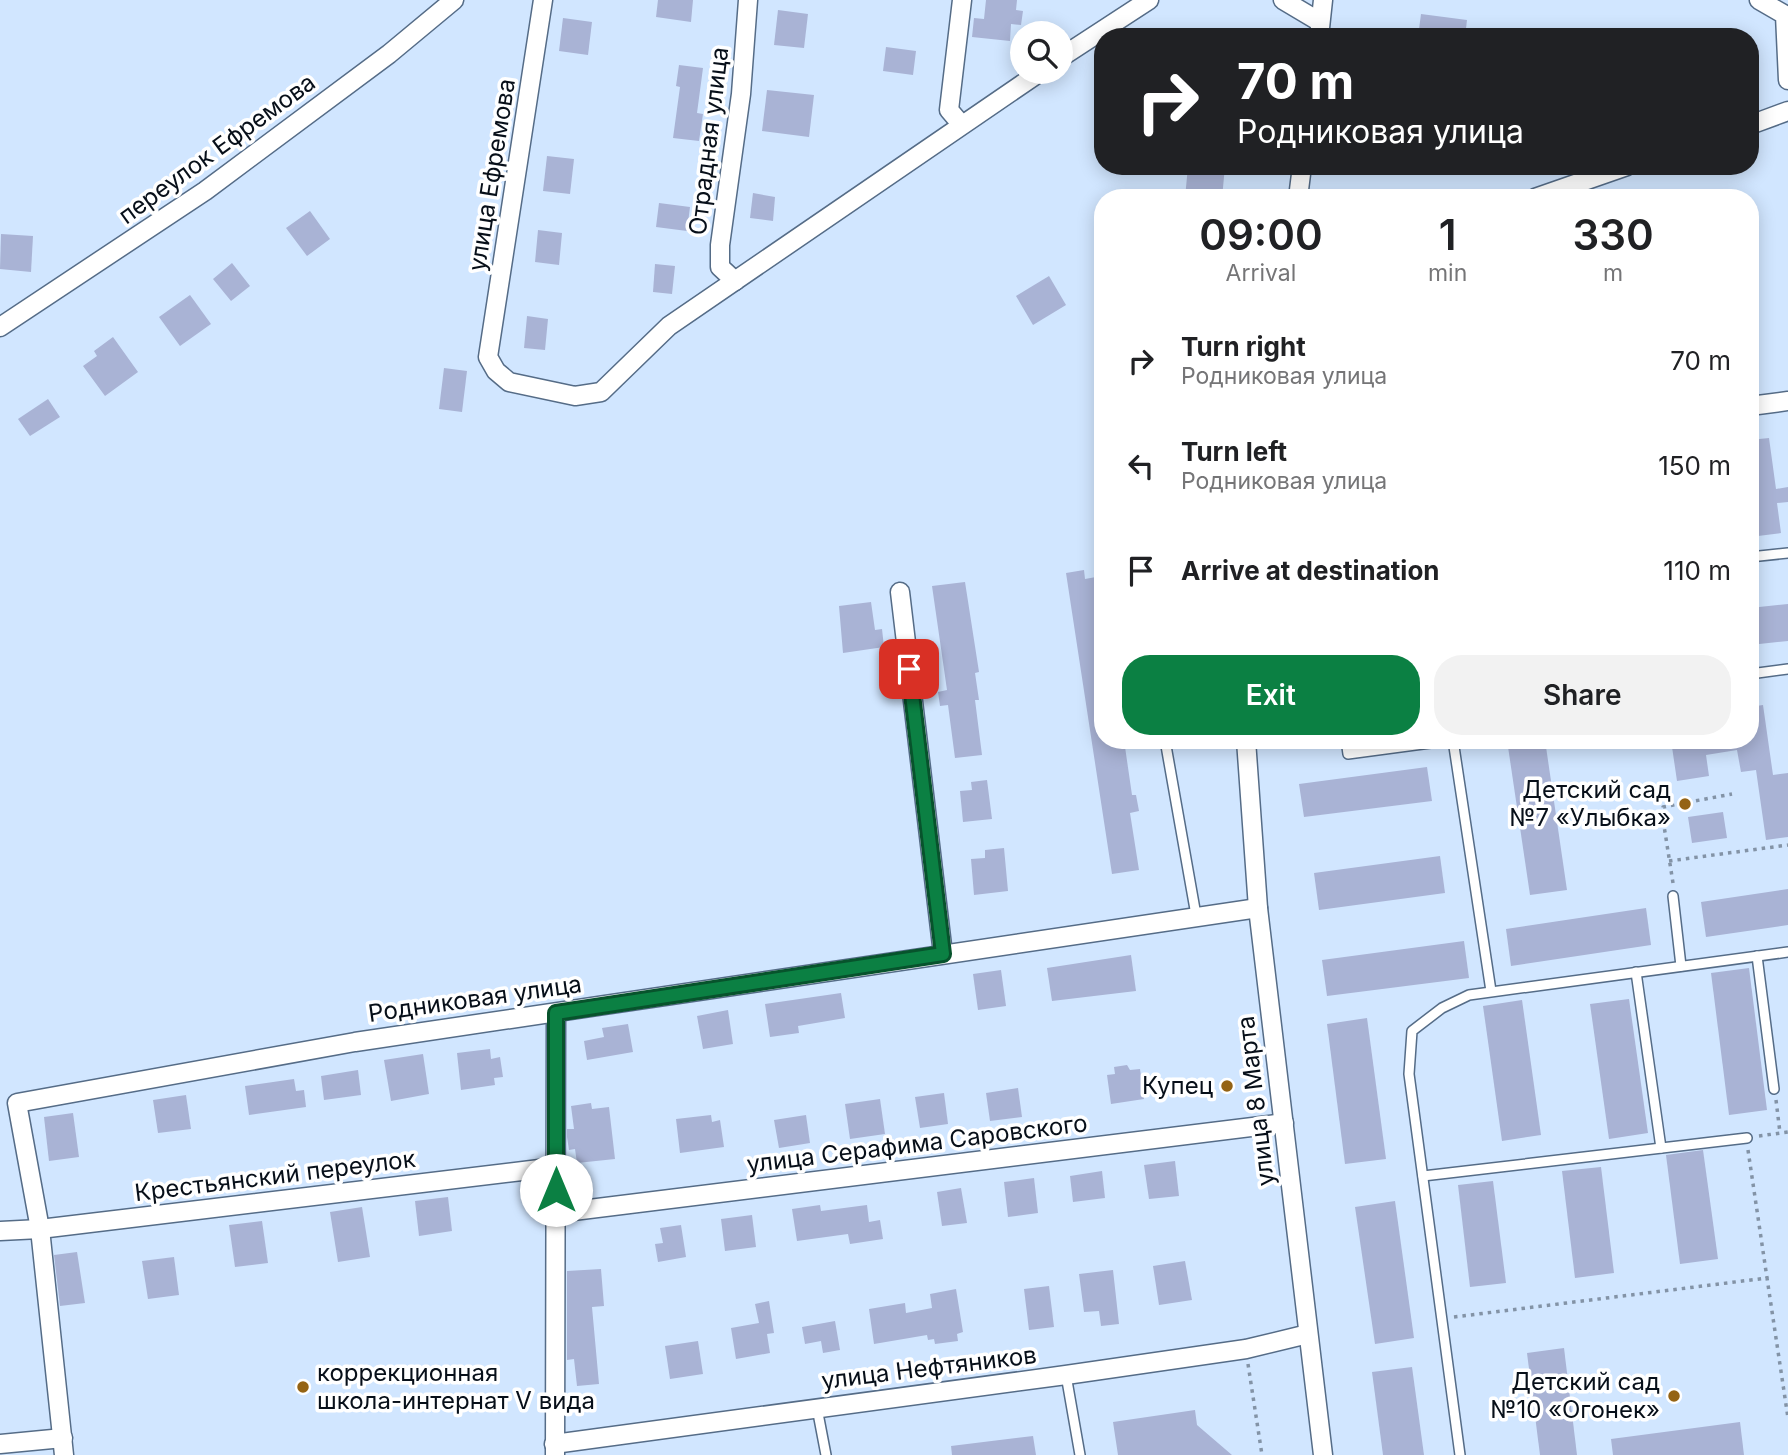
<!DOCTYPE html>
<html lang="en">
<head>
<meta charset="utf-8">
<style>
  :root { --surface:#fff; --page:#f2f2f2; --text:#202124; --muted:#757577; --accent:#0b8043 }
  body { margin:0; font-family:Inter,sans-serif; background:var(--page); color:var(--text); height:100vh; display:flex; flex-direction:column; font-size:26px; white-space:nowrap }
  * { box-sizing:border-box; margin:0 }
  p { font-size:23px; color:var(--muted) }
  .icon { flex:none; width:38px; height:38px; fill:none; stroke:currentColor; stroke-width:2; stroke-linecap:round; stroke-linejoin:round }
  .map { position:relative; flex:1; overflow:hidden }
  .side { position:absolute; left:1094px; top:189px; width:665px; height:560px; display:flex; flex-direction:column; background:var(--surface); border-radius:28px; box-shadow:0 4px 18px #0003 }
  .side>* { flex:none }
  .top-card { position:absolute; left:1094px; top:28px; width:665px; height:147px; border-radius:28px; box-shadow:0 4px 18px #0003; background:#202124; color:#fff; overflow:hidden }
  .controls { position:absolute; left:1010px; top:21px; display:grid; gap:14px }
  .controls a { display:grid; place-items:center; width:63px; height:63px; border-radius:50%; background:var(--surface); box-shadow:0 4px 18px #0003; font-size:35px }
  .pin { position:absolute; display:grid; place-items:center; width:60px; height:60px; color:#fff; margin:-30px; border-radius:14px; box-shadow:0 4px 10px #0006 }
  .me { position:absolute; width:77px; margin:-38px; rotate:0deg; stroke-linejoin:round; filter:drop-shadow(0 0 5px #0008) }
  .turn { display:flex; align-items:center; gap:24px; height:147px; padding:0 28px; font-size:32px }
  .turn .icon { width:91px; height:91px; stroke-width:2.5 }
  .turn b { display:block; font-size:49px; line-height:60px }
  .eta { display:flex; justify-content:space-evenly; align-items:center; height:119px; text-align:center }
  .eta b { font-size:42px; font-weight:600; line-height:49px }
  .cta { display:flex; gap:14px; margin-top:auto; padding:14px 28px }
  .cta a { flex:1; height:80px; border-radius:28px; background:var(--accent); color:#fff; font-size:28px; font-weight:600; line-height:80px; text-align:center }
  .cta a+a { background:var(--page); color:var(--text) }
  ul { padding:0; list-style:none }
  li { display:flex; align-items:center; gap:21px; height:105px; padding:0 28px }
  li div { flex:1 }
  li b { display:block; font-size:26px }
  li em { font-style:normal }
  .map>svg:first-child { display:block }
</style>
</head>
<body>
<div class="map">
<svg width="1788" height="1455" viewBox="0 0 1788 1455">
  <rect width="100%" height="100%" fill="#d1e6ff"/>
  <g fill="#a9b3d5">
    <path d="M658,0h35l-2,22 -35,-5z"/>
    <path d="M986,0h31l-1,10 7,1 -2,14 -10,-1 -1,17 -38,-4 2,-19 10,1z"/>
    <path d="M778,10l30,4 -4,34 -30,-3z"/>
    <path d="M1421,14l46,6 -2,17h-47z"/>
    <path d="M563,18l29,4 -4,33 -29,-4z"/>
    <path d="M886,47l30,4 -3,24 -30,-4z"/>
    <path d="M679,65l24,3 -6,45 6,1 -4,27 -26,-3 7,-51 -4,-1z"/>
    <path d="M767,90l47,5 -5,42 -47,-6z"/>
    <path d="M547,156l27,3 -4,35 -27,-3z"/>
    <path d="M1188,166h37l-3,32h-37z"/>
    <path d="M753,193l22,4 -2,24 -23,-3z"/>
    <path d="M659,203l31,4 -3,24 -31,-4z"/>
    <path d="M310,211l20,28 -23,17 -21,-28z"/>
    <path d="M538,230l24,3 -3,32 -24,-3z"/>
    <path d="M1,234l32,2 -2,36 -31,-3z"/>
    <path d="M232,263l18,23 -19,15 -18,-22z"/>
    <path d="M655,264l20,2 -3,28 -19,-2z"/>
    <path d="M1049,276l17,29 -33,20 -17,-29z"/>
    <path d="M190,295l21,29 -31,22 -21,-29z"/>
    <path d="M527,316l21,3 -3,31 -21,-2z"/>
    <path d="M113,337l25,35 -33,24 -22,-30 14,-10 -3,-5z"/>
    <path d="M444,368l23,3 -5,41 -23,-3z"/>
    <path d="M48,399l12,18 -30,19 -12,-17z"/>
    <path d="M1769,438l7,51 12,-2v15l-11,1 4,30 -31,4v-97z"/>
    <path d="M1084,570l1,9 11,-2 6,27v136h22l8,55h4l3,16 -9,2 9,57 -27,4 -46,-301z"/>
    <path d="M965,582l14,90 -4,1 4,27h-4l7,55 -27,3 -7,-53 -8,1 -2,-14 9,-2 -15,-104z"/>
    <path d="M871,602l4,28 7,-1 2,18 -41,6 -4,-47z"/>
    <path d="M1788,604v37l-38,4v-37z"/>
    <path d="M1763,705l10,70 15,-2v64l-22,3 -10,-70 -15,2 -4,-22 -31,5 3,21 -32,5 -6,-41h79v-33z"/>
    <path d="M1507,740h38l22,150 -37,5z"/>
    <path d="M1427,767l5,34 -128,16 -5,-33z"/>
    <path d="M987,780l5,39 -29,3 -3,-31 12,-1 -1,-8z"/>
    <path d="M1723,812l4,26 -35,5 -4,-26z"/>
    <path d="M1004,848l4,43 -34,4 -3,-36 14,-1v-8z"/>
    <path d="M1440,856l5,37 -126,17 -5,-37z"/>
    <path d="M1788,889v36l-82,12 -5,-35z"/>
    <path d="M1646,908l5,37 -140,21 -5,-37z"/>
    <path d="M1464,941l5,37 -142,18 -5,-36z"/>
    <path d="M1131,955l5,36 -84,10 -5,-33z"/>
    <path d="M1749,968l18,142 -38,5 -18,-142z"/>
    <path d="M1001,970l5,36 -28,4 -5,-36z"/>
    <path d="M841,993l4,25 -47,8 1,7 -29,4 -5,-33z"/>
    <path d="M1629,999l19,134 -39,6 -19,-135z"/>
    <path d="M1522,1000l19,135 -39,6 -19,-135z"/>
    <path d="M728,1010l5,34 -30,5 -6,-33z"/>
    <path d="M1367,1018l19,141 -41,5 -18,-140z"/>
    <path d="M628,1024l5,28 -46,8 -3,-19 20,-4 -2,-9z"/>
    <path d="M490,1049l1,10 9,-2 3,20 -9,1 1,7 -34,5 -4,-37z"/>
    <path d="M423,1054l6,40 -38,7 -7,-41z"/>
    <path d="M1127,1065l3,5 10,-1 4,30 -33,5 -4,-29 8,-1 -1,-7z"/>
    <path d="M358,1070l3,25 -37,5 -3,-24z"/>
    <path d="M294,1079l2,12 8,-1 2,17 -57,8 -4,-29z"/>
    <path d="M1018,1088l4,29 -32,4 -4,-28z"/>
    <path d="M944,1093l4,31 -28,4 -5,-31z"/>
    <path d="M186,1095l5,34 -33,4 -5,-33z"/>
    <path d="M880,1099l5,35 -35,5 -5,-35z"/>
    <path d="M591,1103l1,6 17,-2 6,52 -38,4 -2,-14 -6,1 -2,-13v-8h7l-3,-23z"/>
    <path d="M73,1113l6,44 -30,4 -5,-44z"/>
    <path d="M711,1115l1,7 8,-2 4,27 -44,6 -4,-34z"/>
    <path d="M806,1115l4,28 -31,5 -5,-28z"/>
    <path d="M1703,1150l15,109 -38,5 -14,-109z"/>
    <path d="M1175,1161l4,35 -30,3 -5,-34z"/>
    <path d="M1601,1167l13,106 -39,5 -13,-107z"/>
    <path d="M1102,1171l3,27 -32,4 -3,-26z"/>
    <path d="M1034,1178l4,35 -30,4 -4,-35z"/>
    <path d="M1493,1181l13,102 -36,4 -12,-102z"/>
    <path d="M961,1188l6,35 -25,3 -5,-34z"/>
    <path d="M448,1197l4,34 -33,5 -4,-35z"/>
    <path d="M1395,1201l19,137 -39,6 -20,-137z"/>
    <path d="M820,1205l1,6 46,-6 2,17 11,-2 3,19 -33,5 -2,-10 -51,7 -5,-32z"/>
    <path d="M362,1207l8,50 -32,5 -8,-50z"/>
    <path d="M752,1215l4,32 -31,4 -4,-32z"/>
    <path d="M262,1221l6,42 -33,4 -6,-42z"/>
    <path d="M681,1225l5,32 -28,5 -3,-18 8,-1 -3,-15z"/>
    <path d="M77,1252l8,51 -25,3 -6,-51z"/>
    <path d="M174,1257l5,38 -31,4 -6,-38z"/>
    <path d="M1185,1261l7,39 -33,5 -6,-39z"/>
    <path d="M601,1269l3,37 -12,1 7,77 -22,2 -3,-27 -7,1v-89z"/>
    <path d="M1113,1270l6,54 -18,2 -2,-15 -15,1 -5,-38z"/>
    <path d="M1049,1286l5,41 -25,3 -5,-41z"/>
    <path d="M956,1289l7,43 -6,2 1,7 -23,3 -1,-5 -6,1 -1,-5 -53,9 -5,-35 36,-6 1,10 26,-5 -2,-14z"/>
    <path d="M769,1301l5,32 -7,1 3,19 -34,6 -5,-31 28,-5 -4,-19z"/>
    <path d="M835,1321l5,29 -17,3 -2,-12 -16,3 -3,-17z"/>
    <path d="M698,1341l5,33 -33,5 -5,-33z"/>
    <path d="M1564,1348l13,107h-37l-13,-102z"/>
    <path d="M1412,1367l12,88h-41l-11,-83z"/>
    <path d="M1195,1410l2,15 35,30h-114l-5,-33z"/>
    <path d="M1740,1422l4,33h-131l-2,-16z"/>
    <path d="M1033,1436l3,19h-84l-1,-9z"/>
  </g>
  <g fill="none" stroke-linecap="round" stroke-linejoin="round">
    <defs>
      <g id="lane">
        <path d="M1750,557l38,-4"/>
        <path d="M1750,674l38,-5"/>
        <path d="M1165,740l31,175"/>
        <path d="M1346,740l2,14 105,-14 38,251"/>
        <path d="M1673,896l8,70"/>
        <path d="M1757,956l17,133"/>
        <path d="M1636,972l25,176"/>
        <path d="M1423,1176l324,-38"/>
        <path d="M1066,1375l14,80"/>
        <path d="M817,1408l9,47"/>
        <path d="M1460,1455l-51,-381 3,-43 30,-23 27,-13 319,-43"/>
      </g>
      <g id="street">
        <path d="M543,0l-55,357 8,14 13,11 66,14 26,-4 68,-66 371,-254"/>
        <path d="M1283,0l37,22"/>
        <path d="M1759,0l26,15 3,65"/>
        <path d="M1319,37l4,-37"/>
        <path d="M1060,58l89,-58"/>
        <path d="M961,124l-12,-14 13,-110"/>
        <path d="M1750,125l38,-14"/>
        <path d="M1298,198l4,-32"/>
        <path d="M1535,198l92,-32"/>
        <path d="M735,281l-15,-14v-22l21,-151 7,-94"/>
        <path d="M0,327l205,-136 184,-137 65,-54"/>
        <path d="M1750,406l38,-5"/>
        <path d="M900,592l43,362"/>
        <path d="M1246,740l12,168 65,547"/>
        <path d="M557,1213l727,-90"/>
        <path d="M0,1231l40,-2 516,-62"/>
        <path d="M0,1444l63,-6"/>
        <path d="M554,1444l512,-69 180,-26 62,-15"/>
        <path d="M64,1455l-24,-226 -23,-126 338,-61 903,-134"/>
        <path d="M555,1455l1,-442"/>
      </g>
    </defs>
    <use href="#lane" stroke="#556c87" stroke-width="12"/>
    <use href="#street" stroke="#556c87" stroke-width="21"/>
    <g stroke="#8393a6" stroke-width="3.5" stroke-dasharray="3.5 5" stroke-linecap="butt">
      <path d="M1669,861l119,-16"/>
      <path d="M1673,883l-11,-70 1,-6 69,-13"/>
      <path d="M1776,1100l4,33"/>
      <path d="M1759,1136l29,-4"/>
      <path d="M1748,1150l19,128"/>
      <path d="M1454,1317l313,-39 21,140"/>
      <path d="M1248,1364l14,91"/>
    </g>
    <use href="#lane" stroke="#fff" stroke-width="9"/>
    <use href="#street" stroke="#fff" stroke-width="18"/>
  </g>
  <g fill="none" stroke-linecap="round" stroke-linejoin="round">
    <defs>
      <path id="route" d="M556,1190v-177l387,-59 -34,-285"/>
    </defs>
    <use href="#route" stroke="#07532c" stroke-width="18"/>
    <use href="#route" stroke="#0b8043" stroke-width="12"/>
  </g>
  <g fill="#946314" stroke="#fff" stroke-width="2.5">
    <circle cx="1685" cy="804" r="7"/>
    <circle cx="1227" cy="1086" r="7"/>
    <circle cx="303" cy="1387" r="7"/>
    <circle cx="1674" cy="1396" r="7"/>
  </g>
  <g text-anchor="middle" stroke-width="7" stroke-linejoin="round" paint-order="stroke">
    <g font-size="24" fill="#070f19" stroke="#fff">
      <text transform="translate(709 141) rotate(-83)" y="8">Отрадная улица</text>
      <text transform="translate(217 149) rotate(-36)" y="8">переулок Ефремова</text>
      <text transform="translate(492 175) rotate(-81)" y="8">улица Ефремова</text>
      <text transform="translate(475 999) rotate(-8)" y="8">Родниковая улица</text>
      <text transform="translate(1256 1101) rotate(-97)" y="8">улица 8 Марта</text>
      <text transform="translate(917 1144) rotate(-7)" y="8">улица Серафима Саровского</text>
      <text transform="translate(275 1176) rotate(-7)" y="8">Крестьянский переулок</text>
      <text transform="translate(929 1368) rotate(-7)" y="8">улица Нефтяников</text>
    </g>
    <g font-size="24" fill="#070f19" stroke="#fff" text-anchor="end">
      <text x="1671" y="798">Детский сад<tspan x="1671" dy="28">№7 «Улыбка»</tspan></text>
      <text x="1213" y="1094">Купец</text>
      <text x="317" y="1381" text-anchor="start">коррекционная<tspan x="317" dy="28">школа-интернат V вида</tspan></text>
      <text x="1660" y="1390">Детский сад<tspan x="1660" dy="28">№10 «Огонек»</tspan></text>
    </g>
  </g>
</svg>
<div class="controls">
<a><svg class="icon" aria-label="search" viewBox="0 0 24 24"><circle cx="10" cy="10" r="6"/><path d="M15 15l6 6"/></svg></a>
</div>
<div class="pin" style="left:909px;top:669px;background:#d93025"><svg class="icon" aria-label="arrive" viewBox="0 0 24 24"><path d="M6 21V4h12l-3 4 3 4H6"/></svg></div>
<svg class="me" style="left:556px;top:1190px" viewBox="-20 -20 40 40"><circle r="19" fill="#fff"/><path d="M0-13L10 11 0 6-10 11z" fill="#0b8043"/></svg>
<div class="top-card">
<div class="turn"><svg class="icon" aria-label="right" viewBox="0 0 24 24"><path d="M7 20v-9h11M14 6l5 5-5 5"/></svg><div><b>70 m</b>Родниковая улица</div></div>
</div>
<section class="side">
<div class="eta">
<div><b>09:00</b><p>Arrival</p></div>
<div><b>1</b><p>min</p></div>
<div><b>330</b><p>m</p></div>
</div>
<ul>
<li><svg class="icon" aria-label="right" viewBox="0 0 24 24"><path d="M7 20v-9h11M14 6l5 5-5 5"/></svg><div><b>Turn right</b><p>Родниковая улица</p></div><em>70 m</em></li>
<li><svg class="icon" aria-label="left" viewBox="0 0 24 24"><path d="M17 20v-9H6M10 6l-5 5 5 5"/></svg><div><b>Turn left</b><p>Родниковая улица</p></div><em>150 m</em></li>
<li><svg class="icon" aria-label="arrive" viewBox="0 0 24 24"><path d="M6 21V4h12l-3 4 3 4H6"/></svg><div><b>Arrive at destination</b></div><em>110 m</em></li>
</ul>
<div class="cta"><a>Exit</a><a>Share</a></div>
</section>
</div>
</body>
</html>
